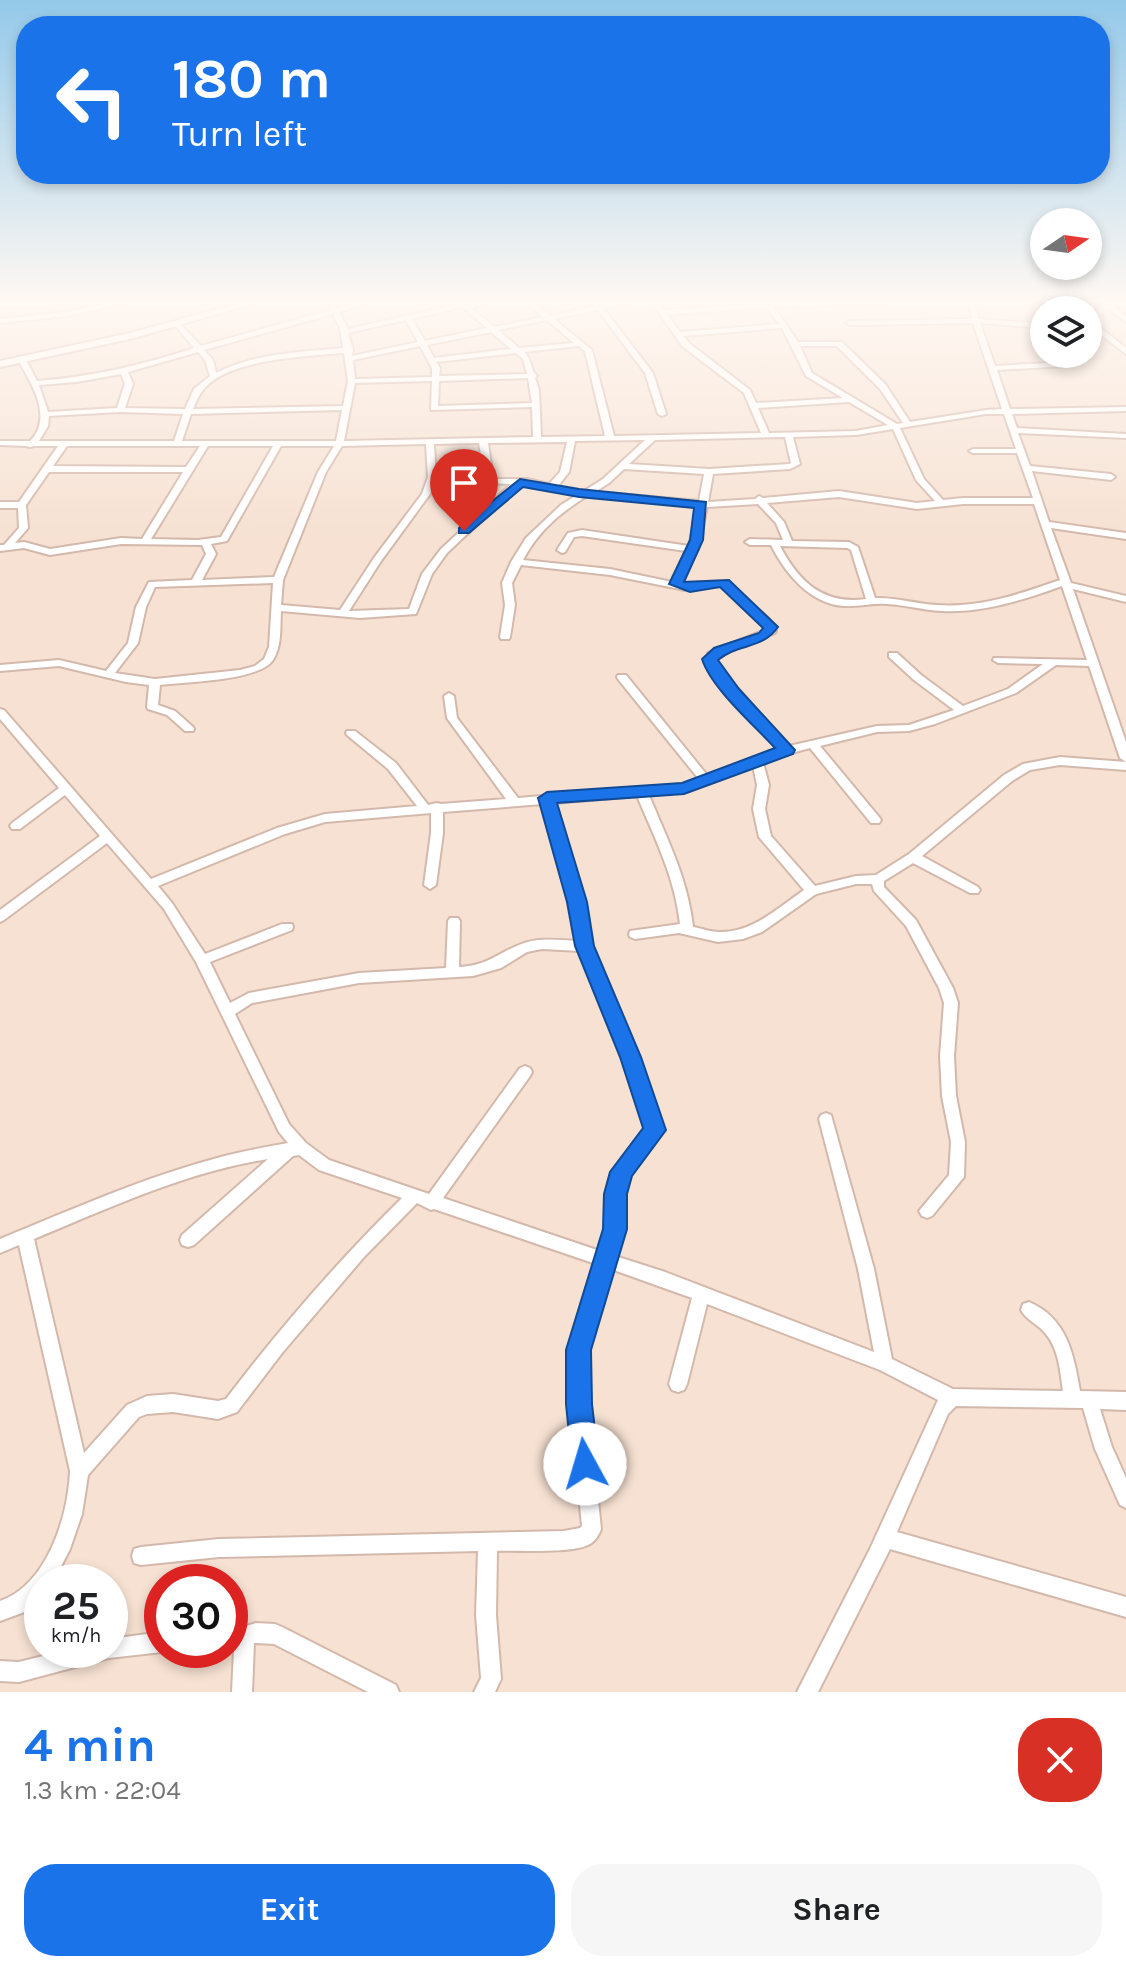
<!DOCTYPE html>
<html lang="en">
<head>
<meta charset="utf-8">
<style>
  :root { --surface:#fff; --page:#f6f6f6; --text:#202124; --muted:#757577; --accent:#1a73e8 }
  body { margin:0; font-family:Karla,sans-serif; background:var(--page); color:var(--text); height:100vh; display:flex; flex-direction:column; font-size:30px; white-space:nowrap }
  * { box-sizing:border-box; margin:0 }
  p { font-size:26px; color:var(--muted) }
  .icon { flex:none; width:44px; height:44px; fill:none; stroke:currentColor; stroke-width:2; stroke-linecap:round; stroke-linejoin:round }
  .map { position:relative; height:1692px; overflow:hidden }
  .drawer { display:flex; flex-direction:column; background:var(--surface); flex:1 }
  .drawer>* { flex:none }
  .top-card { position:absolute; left:16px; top:16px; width:1094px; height:168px; border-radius:32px; box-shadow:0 4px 12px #0003; background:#1a73e8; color:#fff; overflow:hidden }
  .needle { width:52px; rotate:77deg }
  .controls { position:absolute; left:1030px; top:208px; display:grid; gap:16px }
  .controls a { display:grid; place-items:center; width:72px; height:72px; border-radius:50%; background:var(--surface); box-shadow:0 4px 12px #0003; font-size:40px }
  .speed { position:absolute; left:24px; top:1564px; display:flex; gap:16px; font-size:40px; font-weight:700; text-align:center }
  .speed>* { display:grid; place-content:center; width:104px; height:104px; border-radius:50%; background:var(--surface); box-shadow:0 4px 12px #0003; line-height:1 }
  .speed small { font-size:20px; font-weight:400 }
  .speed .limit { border:12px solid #d22; background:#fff; color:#111 }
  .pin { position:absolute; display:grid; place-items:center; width:68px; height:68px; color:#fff; margin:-82px -34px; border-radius:50% 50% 50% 0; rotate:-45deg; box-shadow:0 0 8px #0007 }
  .pin .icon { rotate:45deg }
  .me { position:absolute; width:88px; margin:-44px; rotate:354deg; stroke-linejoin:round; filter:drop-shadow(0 0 6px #0008) }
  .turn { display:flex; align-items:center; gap:28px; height:168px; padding:0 24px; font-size:36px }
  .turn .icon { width:104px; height:104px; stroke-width:2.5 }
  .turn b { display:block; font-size:56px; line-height:68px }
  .round { display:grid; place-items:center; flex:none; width:84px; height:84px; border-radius:32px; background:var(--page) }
  .head { display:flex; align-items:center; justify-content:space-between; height:136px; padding:0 24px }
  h1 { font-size:48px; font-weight:700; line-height:60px; color:var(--accent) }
  .button { display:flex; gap:16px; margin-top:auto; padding:16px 24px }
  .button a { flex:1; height:92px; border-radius:32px; background:var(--accent); color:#fff; font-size:32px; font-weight:700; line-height:92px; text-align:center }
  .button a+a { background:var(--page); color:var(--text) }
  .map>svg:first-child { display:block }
</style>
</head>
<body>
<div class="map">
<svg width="1126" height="1692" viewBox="0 0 1126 1692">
  <rect width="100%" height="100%" fill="#fef0e4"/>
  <path fill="#f6e1d2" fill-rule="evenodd" d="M0,301h1126v1391h-1126zM1044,310h44v44h-44zM42,1582h68v68h-68zM162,1582h68v68h-68z"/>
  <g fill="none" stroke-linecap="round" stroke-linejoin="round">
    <defs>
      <g id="minor">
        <path d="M120,301h14l-67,15 -67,7v-4l67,-7z"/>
        <path d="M327,301h7l3,7 28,-7h12l-38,11 9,17 111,-25 -3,-3h7l4,4 16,-4h13l-25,7 23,19 49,-10 -18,-16h7l18,15 45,-10 -3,-5h7l3,4 19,-4h14l-31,8 49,64 13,41 -4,2 -4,-2 -13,-41 -47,-63 -44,9 38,31 22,86 147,-3 -17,-40 -61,-46 -32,-46h7l6,9 101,-6 -2,-3h7l1,2 118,-2 -3,2 -112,4 24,35h44l44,43 24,37 76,-12 16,-1 -29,-86 -123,2 -4,-2 4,-2 122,-2 -3,-18h6l4,18 65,5v4l-64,-5 15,43 72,-4 4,2 -4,2 -70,4 13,39 116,-2v4l-114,3 5,14 109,6v4l-108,-5 12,33 81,8 4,3 -4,3 -79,-9 17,51 77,11v6l-75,-11 20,55 55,13v6l-53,-13 53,153v20l-6,-4 -31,-92 -33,-1 -40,28 -81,31 -26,7 -32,1 -57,14 59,71 2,3 -2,3h-8l-61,-75 -44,12 -2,6 5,19 -4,24 6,27 44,50 41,-10 20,-1 33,-21 95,-79 19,-11 37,-7 66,5v8l-66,-5 -30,5 -18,11 -90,75 56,31 2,3 -2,3h-8l-57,-30 -29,18v6l32,33 37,68 5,15 -4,53 2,40 9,46 -1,35 -32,39 -5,2 -5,-2 -3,-5 30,-36 2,-33 -9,-46 -2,-40 4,-53 -5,-15 -33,-62 -32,-35 -2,-7h-16l-40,10 -54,38 -19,7 -25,3 -39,-9 -44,6 -5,-2 -1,-3 1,-3 50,-7c-5,-46 -25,-86 -43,-128l-83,7 29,99 8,44 47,111 24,73 -33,45 -6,19v35l-8,27 50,16 209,80 -16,-83 -39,-150 2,-4 5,-2 5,2 43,154 18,90 61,30 110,2c-3,-20 -4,-42 -18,-58 -7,-9 -19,-13 -24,-23l2,-6 6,-2c38,16 45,53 51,89l46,1v18l-26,-1 12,38 14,31v30l-6,-3 -25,-56 -12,-41 -127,-2 -8,8 -51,118 229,65v20l-236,-68 -72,143h-21l73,-143 68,-149 -58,-30 -173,-66 -20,80 -3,6 -6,2 -6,-2 -3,-6 23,-86 -81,-29 -25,81 2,54 13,125c-2,6 -6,12 -11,15 -17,10 -72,6 -93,7l-1,64 5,64 -6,13h-21l7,-14 -5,-63 2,-64 -259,6 -78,8 -7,-2 -2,-7 2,-7 7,-2 78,-8 345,-8 16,-3 2,-2 -12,-122v-54l26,-86 -162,-55 -3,1 -14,-7 -53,54 -82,96 -45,59 -19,7 -45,-7 -26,2 -8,3 -51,58 -6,39 -12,35 -17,33h-11v14l-15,15 -27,10v-20c47,-16 68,-84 70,-130l-51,-226 -19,8v-14c73,-30 145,-62 221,-82 22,-6 45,-10 67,-14l-9,-11 -83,-170 -32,-53 -57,-66 -103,77 -4,2v-12l100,-74 -35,-41 -45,34h-8l-2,-3 2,-3 47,-35 -59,-69v-10l4,1 147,169 126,-51 48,-14 92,-8 -29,-37 -41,-34 -1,-2 1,-2h8l41,32 32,42 9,-2 4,1 65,-5 -59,-81 -3,-22 5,-3 5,3 3,22 61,80 165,-14 15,-6 -80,-99 -1,-2 1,-2h8l81,100 72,-27 -71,-81v-14l57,-23 -3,-8 -40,-36 -37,4 -75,-15 -89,-10 -9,18 3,22 -5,32 -1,2h-8l-1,-2 5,-32 -3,-22 9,-21 15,-24 35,-33 16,-10 -50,-10 -7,-1 -73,69 -15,21 -16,40 -56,4 -79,-7c-1,16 1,35 -8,49 -14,21 -88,22 -113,25l-2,20 17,6 18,16 1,2 -1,2h-8l-18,-16 -19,-6 -1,-2 2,-22 -23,-3 -67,-16 -59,5v-6l59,-5 47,11 22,-28 8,-36 13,-25 43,-2 14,-26 -4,-9 -81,-1 -71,11 -26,-7 -24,3v-6h4l15,-17 -1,-20h-18v-6h19l39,-56h-24l-4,1 -4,-1 -26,-1v-4h30c24,-24 1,-58 -12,-81l1,-2h6l12,23c54,-4 106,-16 157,-33l-19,-23v-2h4l22,23 130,-36zM462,307l25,21 -62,13 -13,-22zM767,308l12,16 -99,8 -13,-18zM333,314l7,14 3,20c-41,4 -89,5 -127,25l-3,-13 -9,-10zM406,320l12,22 -66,14 1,-6 -5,-17zM547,320l27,23 -55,5 -21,-18zM782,328l24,48 37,22 -87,5 -6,-13 -61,-47 -6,-7zM491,332l20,17 -77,9 -7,-13zM420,346l12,22v9l-77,2 -2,-19zM579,346l6,5 20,85 -64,1 -2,-47 -4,-12 2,-2c-7,-6 -5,-17 -13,-24zM800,346h37l43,43 23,34 -6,1 -85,-51zM198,352l7,8 5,16 -16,13 -9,20 -60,-1 8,-24 -5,-12zM344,353l4,28 -5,25 -150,3c4,-10 8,-19 17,-26 29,-24 97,-27 134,-30zM516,353l7,6 4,15 -88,2 1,-8 -4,-6zM121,374l4,10 -8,24 -69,4 -9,-27 38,-3zM528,378l4,25 -94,3 1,-25zM432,381l-1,29 101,-3 1,30 -189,4 11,-58zM849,402l39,23 -32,6 -87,2 -11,-25zM342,410l-6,31h-154l9,-27zM120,412l63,2 -9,27h-135l9,-15 1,-10zM986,414h18l12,35h-43l-4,2 4,2h44l16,45h-70l-20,2 -19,-21 -24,-51zM893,429l23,51 19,21 -18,2 -78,-12 -76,7 -4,-2 -4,3 -47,3 5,-28 77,-5 10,-5 -7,-27 63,-2zM785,437l6,26 -2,1 -80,5 -80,-5 26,-24zM645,440l-42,39 -19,12 -26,-5 11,-14 6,-31zM567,442l-7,30 -11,12 -22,-5h-34l-5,-36zM479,443l7,40 25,1 -70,65 -19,25 -13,35 -60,2 32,-50 49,-67 6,-17 -2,-33zM426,444l2,33 -6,17 -48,64 -34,52 -59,-5 2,-25 43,-108 16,-26zM67,446h133l-14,21 -133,-1zM208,446h65l-52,91 -23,3 -47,-1zM281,446h53l-16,26 -44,105 -72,3 14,-26 -5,-10 16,-3zM624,469l80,5 -5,27 -104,-9 14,-9zM49,472h134l-41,67 -21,-1 -71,11 -26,-7 -9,1 13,-15 -2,-23zM587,496l111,10 -9,40 -107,-16 -14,3 -11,17 5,3 3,-1 9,-15 8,-1 104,15 -14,31 -62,-13 -87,-9c15,-29 37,-47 64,-64zM839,497l78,12 46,-5h71l26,76c-40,14 -80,28 -123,25 -21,-1 -41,-8 -62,-7l-17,-51 -9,-5 -57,-1 -8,-19 -17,-19zM758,504l18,19 7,17 -33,-1 -5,3 5,3h21c14,28 39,59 73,61 14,1 28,-3 43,-2 18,1 36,6 55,7 41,2 81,-11 120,-25l25,74 -93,-2 -1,2 5,3 45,1 -35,25 -45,17 -42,-31 -24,-22h-8v4l25,23 40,30 -45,15 -32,1 -88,20 -71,-80 -1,-10 58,-23 1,-2 -7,-12 -42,-38 -46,2 17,-34 9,-42zM780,546l67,2 4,2 15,49c-43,6 -67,-17 -86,-53zM273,583l-4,64 -5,12 -9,7 -15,4 -85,9 -40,-6 23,-30 8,-36 9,-20zM753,766l4,19 -4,24 6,28 45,53c-26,18 -52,43 -85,42 -9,0 -18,-4 -26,-5 -5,-48 -26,-88 -44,-132l39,-4zM543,804l28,98 7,39c-20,-1 -40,-4 -59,4 -25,10 -30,20 -60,22l1,-46 -2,-3h-8l-2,3 -2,47 -87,5 -110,20 -19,10 -20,-41 82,-32 1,-3 -1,-3h-10l-77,30 -33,-51 -14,-17 127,-52 40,-12 106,-9v20l-7,52 6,4 6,-4 7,-52v-21zM542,949l38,2 44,106 23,72 -33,43 -7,22v35l-7,22 -157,-53 87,-122 2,-4 -2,-4 -5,-2 -5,2 -91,126 -100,-34 -23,-17 -17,-19 -54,-110 17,-11 107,-20 114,-7 28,-8 26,-16zM299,1155l20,15 83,28c-64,63 -122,130 -176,201l-8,2 -45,-7 -26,2 -20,9 -43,48 -50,-214c75,-31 152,-67 234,-80l-86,76 -2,5 2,5 6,2 6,-2 99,-89z"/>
        <path d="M1024,301h6l1,8h-4z"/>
        <path d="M1110,301h8l-5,5 13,10v6l-18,-13 -16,12 34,27v6l-38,-29v-8z"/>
        <path d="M0,304h49l3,2 -3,2h-49z"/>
        <path d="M1041,337h3v5l-5,-2z"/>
        <path d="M256,1623l19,1 7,3 114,58 3,7h-31l-94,-48 -18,-1h-2l-2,49h-20l2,-42h-6h2v-19z"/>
        <path d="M162,1632v18h4l-4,2 -53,6 -90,24 -19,-1v-20l19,1 48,-12h43v-11z"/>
      </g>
      <path id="tertiary" d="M248,301h15l-129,37 -134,29v-6l130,-28z"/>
    </defs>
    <use href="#minor" stroke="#d3b8ac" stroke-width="4"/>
    <use href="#tertiary" stroke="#d3b8ac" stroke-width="4"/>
    <use href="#minor" fill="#fff" fill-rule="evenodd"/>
    <use href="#tertiary" fill="#fff" fill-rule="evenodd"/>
  </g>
  <linearGradient id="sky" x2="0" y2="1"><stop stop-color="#94c9e9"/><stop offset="0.56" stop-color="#fff8f3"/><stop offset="1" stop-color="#fff8f3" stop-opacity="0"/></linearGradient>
  <rect width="1126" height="538" fill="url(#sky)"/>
  <path fill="#1a73e8" stroke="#114b97" stroke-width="2" d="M520,479l59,10 127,13 -3,38 -19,42 45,-2 49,47c-16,23 -40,16 -60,33l21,29 56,61 -2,4 -109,40 -127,9 30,99 7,44 47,111 25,73 -34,46 -5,18v35l-36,121 1,54 7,60 -4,10 -10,4 -9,-4 -4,-10 -6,-60v-54l37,-121 1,-35 6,-22 33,-44 -23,-71 -45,-111 -8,-44 -29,-104 9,-6 135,-9 93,-35c-20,-22 -64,-60 -73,-89l12,-11 45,-15 4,-5 -43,-41 -30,5 -21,-8 21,-44 4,-32 -115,-11 -56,-10 -54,46h-10v-5z"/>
</svg>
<div class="controls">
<a><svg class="needle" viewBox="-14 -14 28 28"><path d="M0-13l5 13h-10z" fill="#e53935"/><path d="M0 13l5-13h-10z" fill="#757577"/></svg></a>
<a><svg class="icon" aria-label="layers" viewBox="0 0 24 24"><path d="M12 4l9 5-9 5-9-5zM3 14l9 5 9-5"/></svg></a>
</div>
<div class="speed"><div>25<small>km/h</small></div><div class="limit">30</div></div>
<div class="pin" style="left:464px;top:531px;background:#d93025"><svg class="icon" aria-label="arrive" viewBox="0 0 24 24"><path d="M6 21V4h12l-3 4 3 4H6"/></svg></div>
<svg class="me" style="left:585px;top:1464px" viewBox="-20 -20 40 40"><circle r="19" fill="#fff"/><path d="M0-13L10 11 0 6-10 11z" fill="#1a73e8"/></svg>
<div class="top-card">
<div class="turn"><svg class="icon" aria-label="left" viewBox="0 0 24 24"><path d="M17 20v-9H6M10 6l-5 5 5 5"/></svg><div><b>180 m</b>Turn left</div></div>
</div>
</div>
<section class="drawer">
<div class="head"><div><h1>4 min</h1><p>1.3 km · 22:04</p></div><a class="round" style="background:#d93025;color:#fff"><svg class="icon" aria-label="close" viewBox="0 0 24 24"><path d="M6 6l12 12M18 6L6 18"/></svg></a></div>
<div class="button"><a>Exit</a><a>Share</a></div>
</section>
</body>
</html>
